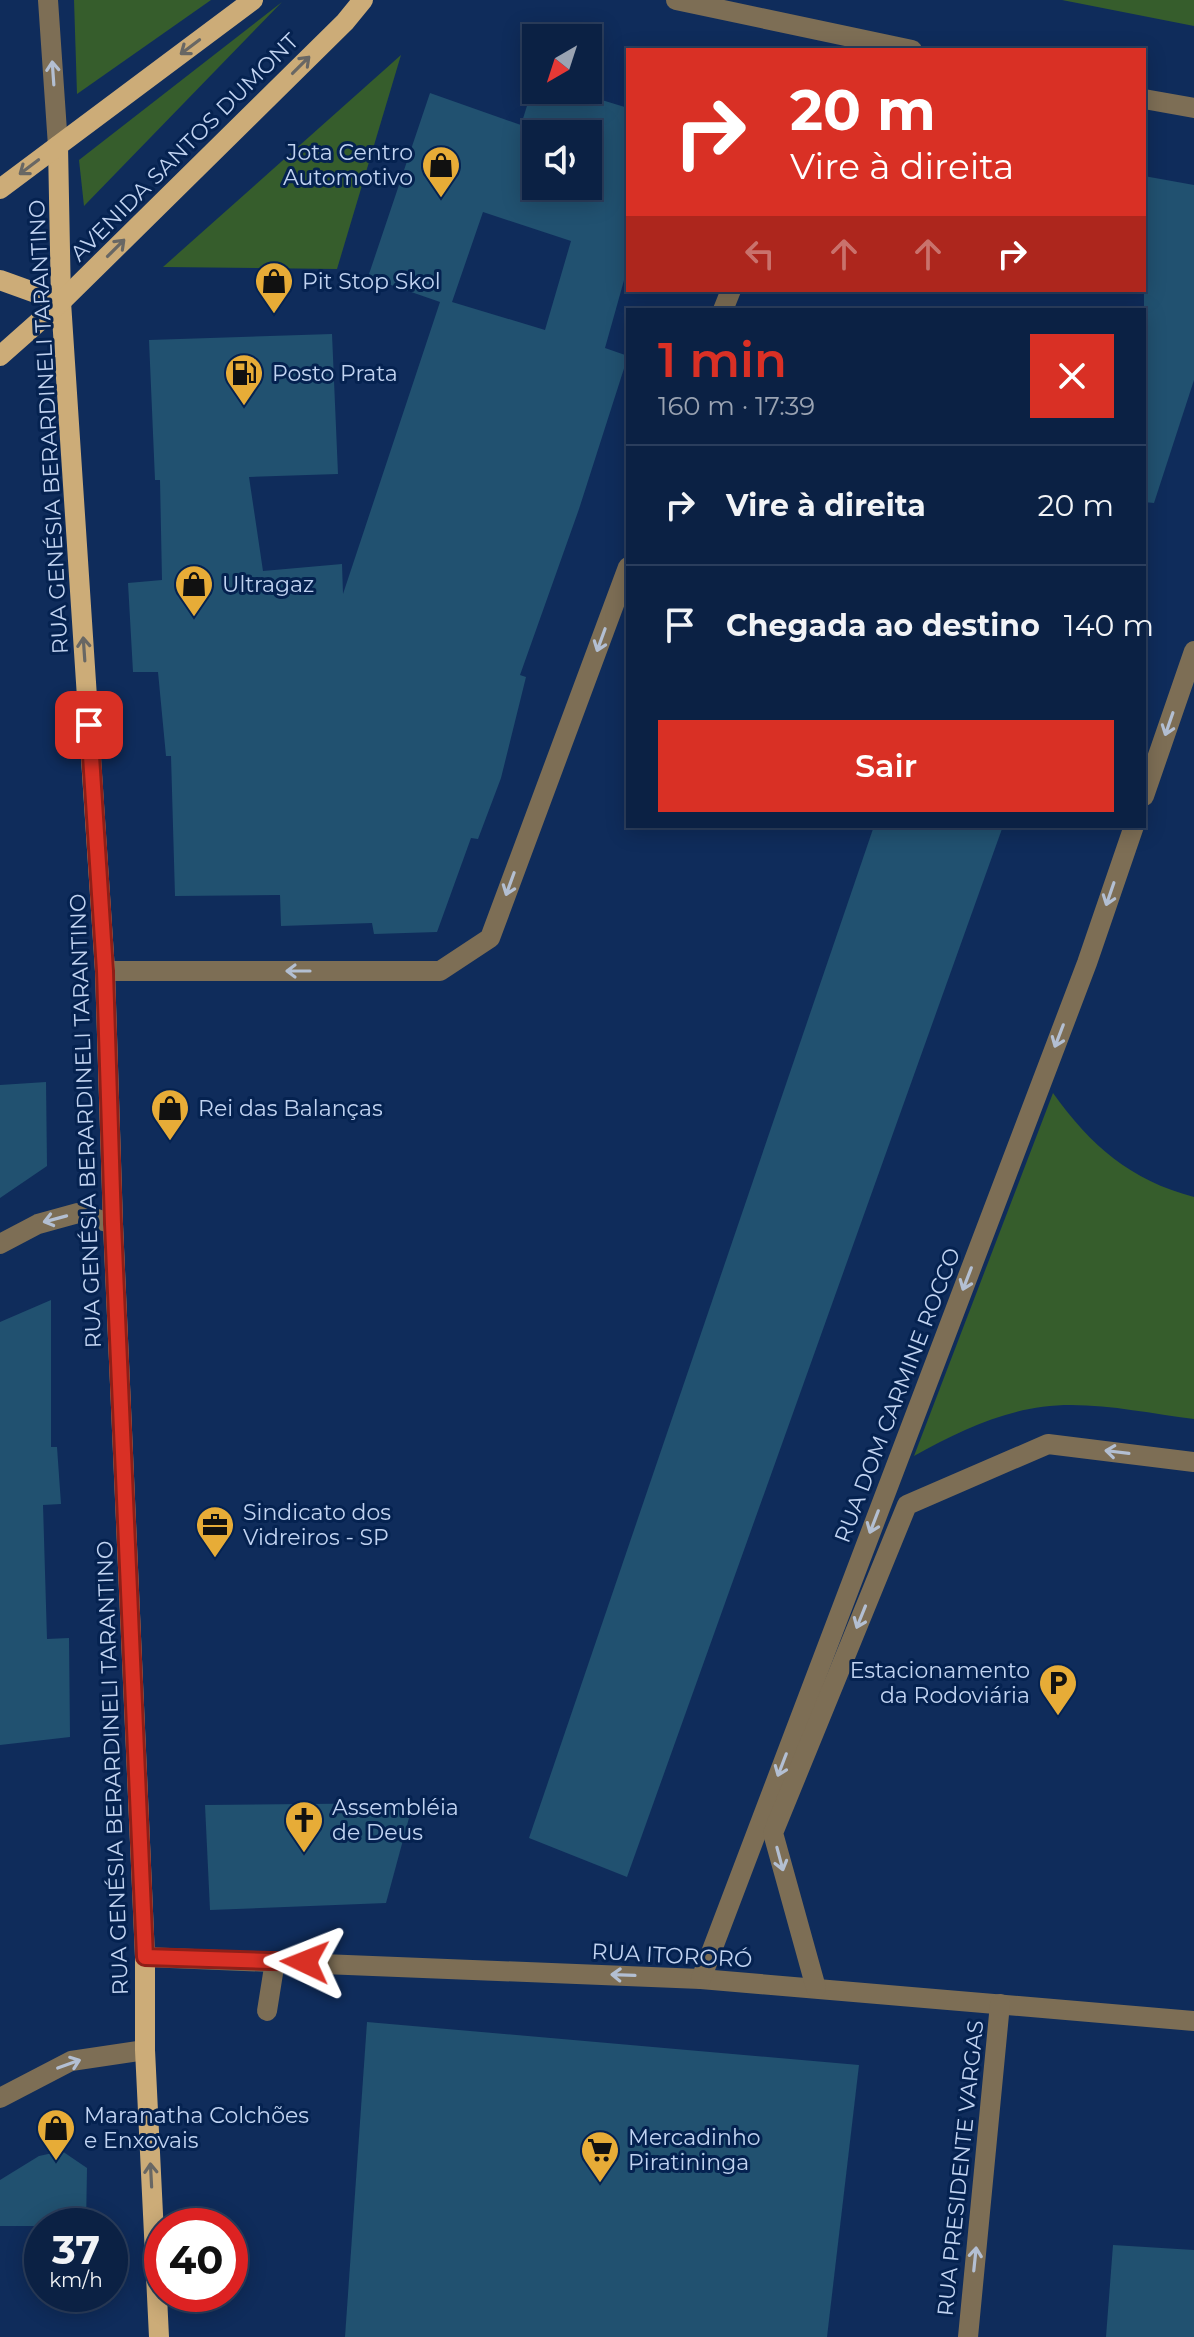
<!DOCTYPE html>
<html lang="pt">
<head>
<meta charset="utf-8">
<style>
  :root { --surface:#0b2144; --page:#192e4f; --text:#f1f3f6; --muted:#9aa3b2; --line:#2b3e5d; --accent:#d93025 }
  body { margin:0; font-family:Montserrat,sans-serif; background:var(--page); color:var(--text); height:100vh; display:flex; flex-direction:column; font-size:30px; white-space:nowrap }
  * { box-sizing:border-box; margin:0 }
  p { font-size:26px; color:var(--muted) }
  .icon { flex:none; width:44px; height:44px; fill:none; stroke:currentColor; stroke-width:2; stroke-linecap:round; stroke-linejoin:round }
  .map { position:relative; flex:1; overflow:hidden }
  .drawer { position:absolute; left:626px; top:308px; width:520px; height:520px; display:flex; flex-direction:column; background:var(--surface); border-radius:0px; box-shadow:0 4px 20px #0003,0 0 0 2px var(--line) }
  .drawer>* { flex:none }
  .guide { position:absolute; left:626px; top:48px; width:520px; height:244px; border-radius:0px; box-shadow:0 4px 20px #0003,0 0 0 2px var(--line); background:#d93025; color:#fff; overflow:hidden }
  .needle { width:52px; rotate:219deg }
  .fabs { position:absolute; left:522px; top:24px; display:grid; gap:16px }
  .fabs a { display:grid; place-items:center; width:80px; height:80px; border-radius:0px; background:var(--surface); box-shadow:0 4px 20px #0003,0 0 0 2px var(--line); font-size:40px }
  .speed { position:absolute; left:24px; top:2208px; display:flex; gap:16px; font-size:40px; font-weight:700; text-align:center }
  .speed>* { display:grid; place-content:center; width:104px; height:104px; border-radius:50%; background:var(--surface); box-shadow:0 4px 20px #0003,0 0 0 2px var(--line); line-height:1 }
  .speed small { font-size:20px; font-weight:400 }
  .speed .limit { border:12px solid #d22; background:#fff; color:#111 }
  .pin { position:absolute; display:grid; place-items:center; width:68px; height:68px; color:#fff; margin:-34px; border-radius:16px; box-shadow:0 4px 12px #0006 }
  .me { position:absolute; width:88px; margin:-44px; rotate:272deg; stroke-linejoin:round; filter:drop-shadow(0 0 6px #0008) }
  .turn { display:flex; align-items:center; gap:28px; height:168px; padding:0 32px; font-size:36px }
  .turn .icon { width:104px; height:104px; stroke-width:2.5 }
  .turn b { display:block; font-size:56px; line-height:68px }
  .lanes { display:flex; align-items:center; height:76px; padding:0 32px; background:#0003; justify-content:center; gap:40px; direction:ltr }
  .lanes .off { opacity:.35 }
  .round { display:grid; place-items:center; flex:none; width:84px; height:84px; border-radius:0px; background:var(--page) }
  .headline { display:flex; align-items:center; justify-content:space-between; height:136px; padding:0 32px }
  h1 { font-size:48px; font-weight:600; line-height:60px; color:var(--accent) }
  .action { display:flex; gap:16px; margin-top:auto; padding:16px 32px }
  .action a { flex:1; height:92px; border-radius:0px; background:var(--accent); color:#fff; font-size:32px; font-weight:600; line-height:92px; text-align:center }
  ul { padding:0; list-style:none }
  li { display:flex; align-items:center; gap:24px; height:120px; padding:0 32px; border-top:2px solid var(--line) }
  li div { flex:1 }
  li b { display:block; font-size:30px }
  li em { font-style:normal }
  .map>svg:first-child { display:block }
</style>
</head>
<body>
<div class="map">
<svg width="1194" height="2337" viewBox="0 0 1194 2337">
  <rect width="100%" height="100%" fill="#0f2c5b"/>
  <g fill="#365d2c">
    <path d="M74,0h137l-134,94z"/>
    <path d="M1062,0h132v26z"/>
    <path d="M282,2l-198,204 -5,-46z"/>
    <path d="M401,55l-64,214 -174,-2z"/>
    <path d="M1053,1093c38,53 77,87 141,104v222c-41,-5 -82,-14 -123,-14 -58,0 -107,23 -157,51z"/>
  </g>
  <g fill="#215170" fill-rule="evenodd">
    <path d="M535,80l1,10h33l59,18v158l-23,82 23,8 -49,153 -59,166 6,2 -25,101 -23,61 -7,-1 -34,94 -63,2 -2,-11 -91,3 -1,-31 -105,1 -4,-140h-5l-8,-84h-25l-5,-89 34,-3 -2,-100h-5l-6,-140 183,-6 6,140 -89,3 14,94 79,-7 1,30 97,-292 -72,-25 62,-184 91,32zM536,134h52v52h-52zM483,212l88,29 -26,89 -93,-28z"/>
    <path d="M1144,176l50,9v195l-40,123 -10,-1z"/>
    <path d="M874,826h129l-376,1051 -98,-39z"/>
    <path d="M46,1082l1,84 -47,32v-113z"/>
    <path d="M51,1300v147h6l4,57 -18,1 4,134 22,-1 1,99 -70,8v-423z"/>
    <path d="M413,1803l-27,100 -176,7 -5,-105z"/>
    <path d="M367,2022l492,43 -32,272h-482z"/>
    <path d="M62,2151l25,17 -1,58h-86v-46l39,-24z"/>
    <path d="M1113,2245l81,5v87h-88z"/>
  </g>
  <g fill="none" stroke-linecap="round" stroke-linejoin="round">
    <g stroke="#7d6e55" stroke-width="20">
      <path d="M48,0l10,146"/>
      <path d="M676,0l236,50"/>
      <path d="M1144,99l50,9"/>
      <path d="M723,310l8,-20"/>
      <path d="M1144,796l50,-145"/>
      <path d="M105,971h335l50,-33 138,-371"/>
      <path d="M0,1244l38,-20 40,-11 35,11"/>
      <path d="M145,1957l556,22 493,42"/>
      <path d="M701,1979l386,-1016 47,-137"/>
      <path d="M816,1988l-43,-155 134,-328 141,-61 146,18"/>
      <path d="M267,2011l8,-50"/>
      <path d="M0,2098l71,-37 74,-11"/>
      <path d="M968,2337l32,-333"/>
    </g>
    <g stroke="#ccac78" stroke-width="20">
      <path d="M58,146l3,156 44,669 8,253 32,733v93l14,287"/>
      <path d="M0,189l253,-189"/>
      <path d="M0,280l61,22"/>
      <path d="M0,356l61,-54 284,-280 18,-22"/>
    </g>
  </g>
  <defs><path id="oneway-shaft" d="M-6 0H5M1.5-3L5.5 0L1.5 3" fill="none" stroke-width="1.6" stroke-linecap="round" stroke-linejoin="round" transform="scale(2)"/></defs>
  <g stroke="#686764">
    <use href="#oneway-shaft" transform="translate(190 47) rotate(143)"/>
    <use href="#oneway-shaft" transform="translate(301 65) rotate(-45)"/>
    <use href="#oneway-shaft" transform="translate(29 167) rotate(143)"/>
    <use href="#oneway-shaft" transform="translate(116 248) rotate(-45)"/>
    <use href="#oneway-shaft" transform="translate(84 649) rotate(-94)"/>
    <use href="#oneway-shaft" transform="translate(151 2175) rotate(-93)"/>
  </g>
  <g stroke="#b3bfd2">
    <use href="#oneway-shaft" transform="translate(53 73) rotate(-94)"/>
    <use href="#oneway-shaft" transform="translate(601 640) rotate(110)"/>
    <use href="#oneway-shaft" transform="translate(1169 724) rotate(109)"/>
    <use href="#oneway-shaft" transform="translate(510 884) rotate(110)"/>
    <use href="#oneway-shaft" transform="translate(1110 894) rotate(109)"/>
    <use href="#oneway-shaft" transform="translate(298 971) rotate(180)"/>
    <use href="#oneway-shaft" transform="translate(1059 1036) rotate(111)"/>
    <use href="#oneway-shaft" transform="translate(55 1219) rotate(165)"/>
    <use href="#oneway-shaft" transform="translate(967 1279) rotate(111)"/>
    <use href="#oneway-shaft" transform="translate(1117 1452) rotate(-173)"/>
    <use href="#oneway-shaft" transform="translate(874 1522) rotate(111)"/>
    <use href="#oneway-shaft" transform="translate(861 1617) rotate(112)"/>
    <use href="#oneway-shaft" transform="translate(782 1765) rotate(111)"/>
    <use href="#oneway-shaft" transform="translate(780 1859) rotate(75)"/>
    <use href="#oneway-shaft" transform="translate(623 1975) rotate(-178)"/>
    <use href="#oneway-shaft" transform="translate(69 2064) rotate(-20)"/>
    <use href="#oneway-shaft" transform="translate(975 2259) rotate(-84)"/>
  </g>
  <g fill="none" stroke-linecap="round" stroke-linejoin="round">
    <defs>
      <path id="route" d="M89,725l16,246 8,253 32,733 160,5"/>
    </defs>
    <use href="#route" stroke="#8d1f18" stroke-width="20"/>
    <use href="#route" stroke="#d93025" stroke-width="14"/>
  </g>
  <defs>
    <symbol id="shop-pin" viewBox="-11 -11 22 30"><path d="M0 17L-7.5 6A9.5 9.5 0 1 1 7.5 6Z" fill="#e7ac37" stroke="#052250"/><path d="M-5-2.5h2.3a2.7 3.5 0 0 1 5.4 0H5L5.5 6h-11ZM-1.5-2.5h3a1.5 2.3 0 0 0-3 0Z" fill="#111"/></symbol>
    <symbol id="fuel-pin" viewBox="-11 -11 22 30"><path d="M0 17L-7.5 6A9.5 9.5 0 1 1 7.5 6Z" fill="#e7ac37" stroke="#052250"/><path d="M-5.5-6h7V0h2V4h1.3V-2.5L3-4.5l.8-.8L6-3V5H2.5V1h-1V6h-7ZM-4.2-4.7v3.2H.2V-4.7Z" fill="#111"/></symbol>
    <symbol id="office-pin" viewBox="-11 -11 22 30"><path d="M0 17L-7.5 6A9.5 9.5 0 1 1 7.5 6Z" fill="#e7ac37" stroke="#052250"/><path d="M-6-3h4V-5.5h4V-3h4V5H-6ZM-1-4.5V-3h2v-1.5ZM-6 0V1H6V0Z" fill="#111"/></symbol>
    <symbol id="parking-pin" viewBox="-11 -11 22 30"><path d="M0 17L-7.5 6A9.5 9.5 0 1 1 7.5 6Z" fill="#e7ac37" stroke="#052250"/><path d="M-3.5-5.5H1a3.5 3.5 0 0 1 0 7H-1V5.5H-3.5ZM-1-3.4V-.6H.8a1.4 1.4 0 0 0 0-2.8Z" fill="#111"/></symbol>
    <symbol id="church-pin" viewBox="-11 -11 22 30"><path d="M0 17L-7.5 6A9.5 9.5 0 1 1 7.5 6Z" fill="#e7ac37" stroke="#052250"/><path d="M-1.2-6h2.4v3.5h3.3v2.4h-3.3V6h-2.4V-.1h-3.3v-2.4h3.3Z" fill="#111"/></symbol>
    <symbol id="supermarket-pin" viewBox="-11 -11 22 30"><path d="M0 17L-7.5 6A9.5 9.5 0 1 1 7.5 6Z" fill="#e7ac37" stroke="#052250"/><path d="M-6-5.5h2.5l.6 2H6L4.5 2H-2.5L-4.4-4H-6ZM-1.5 3.2a1.3 1.3 0 1 0 .1 0ZM3 3.2a1.3 1.3 0 1 0 .1 0Z" fill="#111"/></symbol>
  </defs>
  <g fill-rule="evenodd">
    <use href="#shop-pin" x="419" y="143" width="44" height="60"/>
    <use href="#shop-pin" x="252" y="259" width="44" height="60"/>
    <use href="#fuel-pin" x="222" y="351" width="44" height="60"/>
    <use href="#shop-pin" x="172" y="562" width="44" height="60"/>
    <use href="#shop-pin" x="148" y="1086" width="44" height="60"/>
    <use href="#office-pin" x="193" y="1503" width="44" height="60"/>
    <use href="#parking-pin" x="1036" y="1661" width="44" height="60"/>
    <use href="#church-pin" x="282" y="1798" width="44" height="60"/>
    <use href="#shop-pin" x="34" y="2106" width="44" height="60"/>
    <use href="#supermarket-pin" x="578" y="2128" width="44" height="60"/>
  </g>
  <g text-anchor="middle" stroke-width="6" stroke-linejoin="round" paint-order="stroke">
    <g font-size="22" fill="#c1d3f1" stroke="#052250">
      <text transform="translate(184 147) rotate(-45)" y="8">AVENIDA SANTOS DUMONT</text>
      <text transform="translate(48 427) rotate(-93)" y="8">RUA GENÉSIA BERARDINELI TARANTINO</text>
      <text transform="translate(85 1121) rotate(-92)" y="8">RUA GENÉSIA BERARDINELI TARANTINO</text>
      <text transform="translate(897 1395) rotate(-69)" y="8">RUA DOM CARMINE ROCCO</text>
      <text transform="translate(112 1768) rotate(-92)" y="8">RUA GENÉSIA BERARDINELI TARANTINO</text>
      <text transform="translate(672 1955) rotate(3)" y="8">RUA ITORORÓ</text>
      <text transform="translate(960 2168) rotate(-84)" y="8">RUA PRESIDENTE VARGAS</text>
    </g>
    <g font-size="22" fill="#c1d3f1" stroke="#052250" text-anchor="start">
      <text x="413" y="160" text-anchor="end">Jota Centro<tspan x="413" dy="25">Automotivo</tspan></text>
      <text x="302" y="289">Pit Stop Skol</text>
      <text x="272" y="381">Posto Prata</text>
      <text x="222" y="592">Ultragaz</text>
      <text x="198" y="1116">Rei das Balanças</text>
      <text x="243" y="1520">Sindicato dos<tspan x="243" dy="25">Vidreiros - SP</tspan></text>
      <text x="1030" y="1678" text-anchor="end">Estacionamento<tspan x="1030" dy="25">da Rodoviária</tspan></text>
      <text x="332" y="1815">Assembléia<tspan x="332" dy="25">de Deus</tspan></text>
      <text x="84" y="2123">Maranatha Colchões<tspan x="84" dy="25">e Enxovais</tspan></text>
      <text x="628" y="2145">Mercadinho<tspan x="628" dy="25">Piratininga</tspan></text>
    </g>
  </g>
</svg>
<div class="fabs">
<a><svg class="needle" viewBox="-14 -14 28 28"><path d="M0-13l5 13h-10z" fill="#e53935"/><path d="M0 13l5-13h-10z" fill="#9aa3b2"/></svg></a>
<a><svg class="icon" aria-label="sound" viewBox="0 0 24 24"><path d="M4 9h4l5-4v14l-5-4H4zM17 9q2 3 0 6"/></svg></a>
</div>
<div class="speed"><div>37<small>km/h</small></div><div class="limit">40</div></div>
<div class="pin" style="left:89px;top:725px;background:#d93025"><svg class="icon" aria-label="arrive" viewBox="0 0 24 24"><path d="M6 21V4h12l-3 4 3 4H6"/></svg></div>
<svg class="me" style="left:305px;top:1962px" viewBox="-20 -20 40 40"><path d="M0-17L14 15 0 8-14 15z" fill="#d93025" stroke="#fff" stroke-width="4"/></svg>
<div class="guide">
<div class="turn"><svg class="icon" aria-label="right" viewBox="0 0 24 24"><path d="M7 20v-9h11M14 6l5 5-5 5"/></svg><div><b>20 m</b>Vire à direita</div></div>
<div class="lanes"><svg class="icon off" aria-label="left" viewBox="0 0 24 24"><path d="M17 20v-9H6M10 6l-5 5 5 5"/></svg><svg class="icon off" aria-label="ahead" viewBox="0 0 24 24"><path d="M12 20V5M6 11l6-6 6 6"/></svg><svg class="icon off" aria-label="ahead" viewBox="0 0 24 24"><path d="M12 20V5M6 11l6-6 6 6"/></svg><svg class="icon" aria-label="right" viewBox="0 0 24 24"><path d="M7 20v-9h11M14 6l5 5-5 5"/></svg></div>
</div>
<section class="drawer">
<div class="headline"><div><h1>1 min</h1><p>160 m · 17:39</p></div><a class="round" style="background:#d93025;color:#fff"><svg class="icon" aria-label="close" viewBox="0 0 24 24"><path d="M6 6l12 12M18 6L6 18"/></svg></a></div>
<ul>
<li><svg class="icon" aria-label="right" viewBox="0 0 24 24"><path d="M7 20v-9h11M14 6l5 5-5 5"/></svg><div><b>Vire à direita</b></div><em>20 m</em></li>
<li><svg class="icon" aria-label="arrive" viewBox="0 0 24 24"><path d="M6 21V4h12l-3 4 3 4H6"/></svg><div><b>Chegada ao destino</b></div><em>140 m</em></li>
</ul>
<div class="action"><a>Sair</a></div>
</section>
</div>
</body>
</html>
